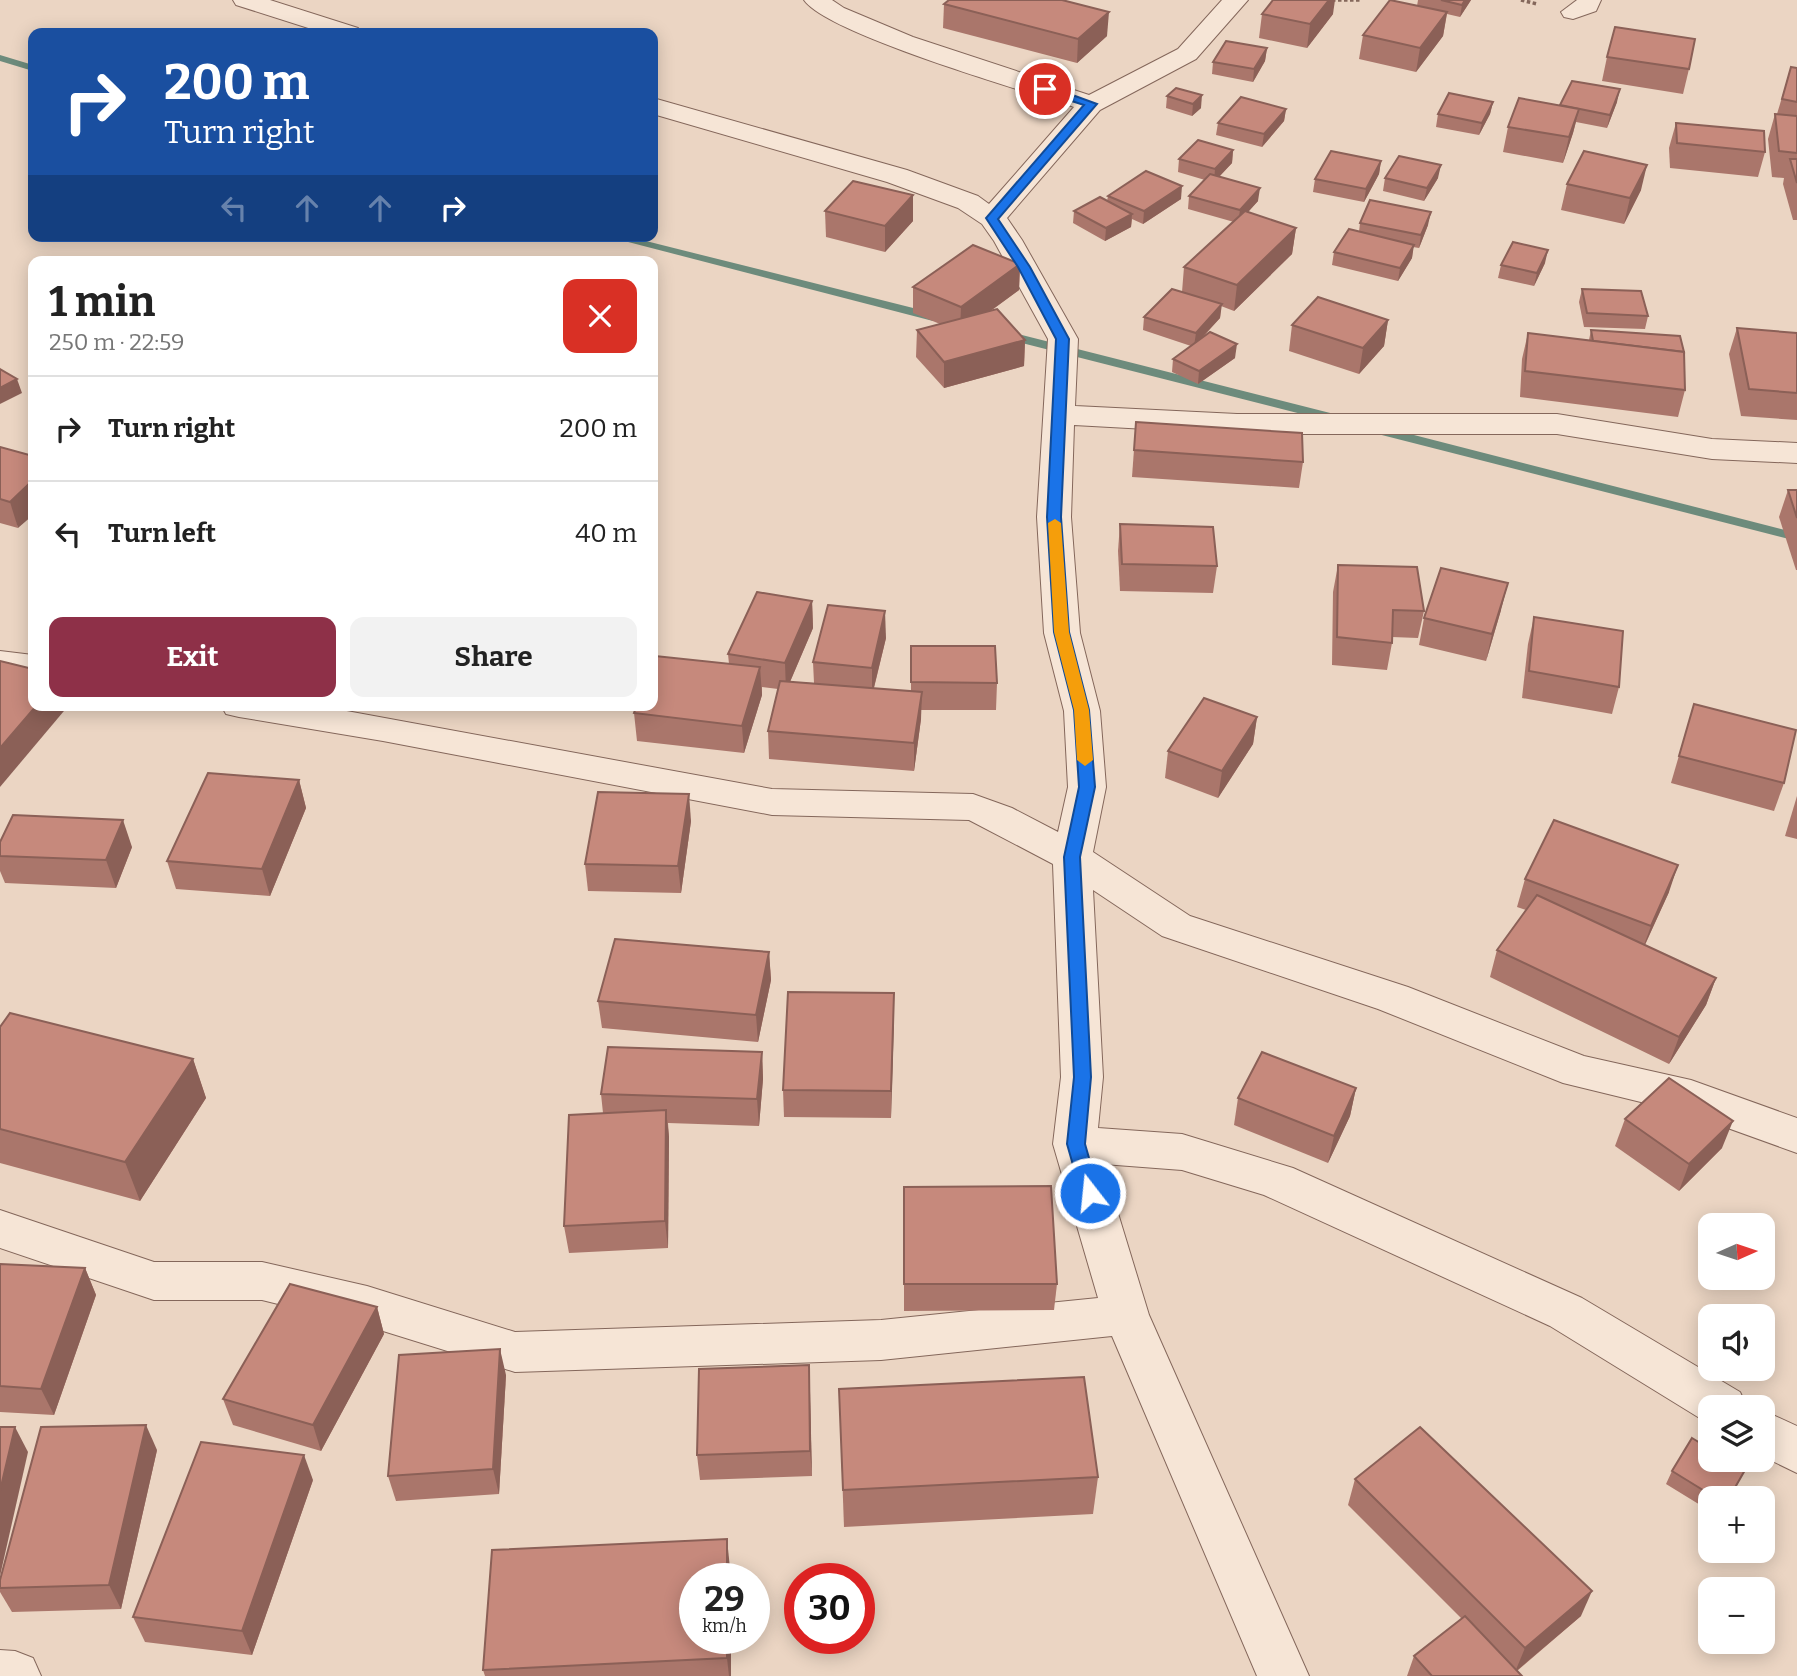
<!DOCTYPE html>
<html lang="en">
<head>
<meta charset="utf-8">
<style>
  :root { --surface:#fff; --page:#f2f2f2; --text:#222; --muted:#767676; --line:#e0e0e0; --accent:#8e3048 }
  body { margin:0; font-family:Bitter,serif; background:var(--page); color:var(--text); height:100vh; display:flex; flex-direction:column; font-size:26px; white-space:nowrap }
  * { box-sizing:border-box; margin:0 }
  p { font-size:23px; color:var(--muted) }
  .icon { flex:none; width:38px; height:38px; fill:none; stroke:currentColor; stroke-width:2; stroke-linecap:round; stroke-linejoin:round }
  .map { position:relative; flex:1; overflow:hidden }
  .drawer { position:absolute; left:28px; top:256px; width:630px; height:455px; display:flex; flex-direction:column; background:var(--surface); border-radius:14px; box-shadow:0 4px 18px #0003 }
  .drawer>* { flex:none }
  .top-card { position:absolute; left:28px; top:28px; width:630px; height:214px; border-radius:14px; box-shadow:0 4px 18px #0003; background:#1a4fa0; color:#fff; overflow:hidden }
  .needle { width:46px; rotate:87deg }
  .buttons { position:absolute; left:1698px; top:1213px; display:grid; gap:14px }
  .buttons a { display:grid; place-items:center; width:77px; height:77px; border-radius:14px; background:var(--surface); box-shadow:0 4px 18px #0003; font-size:35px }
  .speed { position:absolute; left:679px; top:1563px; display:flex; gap:14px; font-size:35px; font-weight:700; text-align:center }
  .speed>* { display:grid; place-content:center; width:91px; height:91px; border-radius:50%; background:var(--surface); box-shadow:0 4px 18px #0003; line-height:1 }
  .speed small { font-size:18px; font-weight:400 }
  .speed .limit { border:10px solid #d22; background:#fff; color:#111 }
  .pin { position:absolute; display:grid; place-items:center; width:60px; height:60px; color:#fff; margin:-30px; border:4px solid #fff; border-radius:50%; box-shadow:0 2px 7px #0007 }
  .me { position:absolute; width:77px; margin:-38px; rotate:344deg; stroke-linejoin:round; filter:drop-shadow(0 0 5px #0008) }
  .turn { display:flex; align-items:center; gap:24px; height:147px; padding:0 21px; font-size:32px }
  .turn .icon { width:91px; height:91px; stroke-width:2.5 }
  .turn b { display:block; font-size:49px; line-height:60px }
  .lanes { display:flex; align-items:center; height:66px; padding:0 21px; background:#0003; justify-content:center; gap:35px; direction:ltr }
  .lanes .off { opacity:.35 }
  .round { display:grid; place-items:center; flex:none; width:74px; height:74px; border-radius:14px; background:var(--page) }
  .summary { display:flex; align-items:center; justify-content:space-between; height:119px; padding:0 21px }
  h1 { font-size:42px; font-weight:700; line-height:52px }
  .action { display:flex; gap:14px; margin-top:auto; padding:14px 21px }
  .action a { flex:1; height:80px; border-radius:14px; background:var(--accent); color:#fff; font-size:28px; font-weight:700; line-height:80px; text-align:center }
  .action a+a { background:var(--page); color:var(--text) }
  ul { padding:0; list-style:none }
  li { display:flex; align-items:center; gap:21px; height:105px; padding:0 21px; border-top:2px solid var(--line) }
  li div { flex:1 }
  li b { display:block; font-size:26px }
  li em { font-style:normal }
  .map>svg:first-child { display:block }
</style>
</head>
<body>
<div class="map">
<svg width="1797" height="1676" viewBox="0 0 1797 1676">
  <rect width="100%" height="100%" fill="#ebd5c3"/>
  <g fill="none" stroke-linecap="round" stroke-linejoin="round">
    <g fill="#6d8b7c" fill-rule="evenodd">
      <path d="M0,55l33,10v6l-33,-10z"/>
      <path d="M605,236h21l311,78 2,3 -6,4z"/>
      <path d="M1006,331l336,85 1,3 -6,4 -335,-85v-6z"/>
      <path d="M1375,425l422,108v8l-427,-109v-6z"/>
    </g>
    <defs>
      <g id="street">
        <path d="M233,0h37l88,28 4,5h-38l-88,-28z"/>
        <path d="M804,0h28l12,8 69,29 176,58 89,-46 44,-49h26l-52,59 -96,51 -93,108 15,22 56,99 -3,67 162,8h320l155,25 85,4v20l-85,-4 -155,-25h-320l-163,-9 -3,92 9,116 20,78 6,76 -13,65 97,64 218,71 176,69 107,24 106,38v35l-111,-40 -123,-30 -185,-74 -216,-73 -69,-46 10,187 -5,51 84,6 111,34 289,130 158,94 7,15h-37v16l-4,-1 -156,-96 -286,-131 -82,-25 -79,-6 46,151 160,361h-52l-145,-340 -231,24 -366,12 -148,-46 -105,-26h-108l-154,-52v-38l154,52h108l105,24 148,46 366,-12 217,-22 -45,-154 8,-67 -8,-213 -84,-44 -197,-5 -389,-74 -144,-24 -13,-3 -5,-9h93l458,84 201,5 39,14 46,24 10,-45 -4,-76 -20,-78 -7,-116 11,-178 -54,-98 -12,-17 -24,-16 -71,-26 -234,-68v-16l254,72 71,26 11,8 85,-97c-49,-16 -247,-73 -270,-107z"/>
        <path d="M1577,0h24l-5,11 -23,8 -9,-2 -3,-5z"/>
        <path d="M0,651l33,4v24l-33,-4z"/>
        <path d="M1762,1410l35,16v47l-35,-17z"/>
        <path d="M0,1650l15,1 18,7 8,18h-41z"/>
      </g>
    </defs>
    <use href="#street" stroke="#84675b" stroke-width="2"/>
    <g stroke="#84675b" stroke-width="3.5" stroke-dasharray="3.5 2.5" stroke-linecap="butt">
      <path d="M1332,0h30"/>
      <path d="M1521,0l16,4"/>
    </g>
    <use href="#street" fill="#f6e5d6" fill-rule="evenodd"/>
  </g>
  <g fill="#aa766b">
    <path d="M1418,0h53l-11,17 -13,-3 -4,22 -27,36 -57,-13 4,-24 54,-29z"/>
    <path d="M944,4l163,32 -30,27 -134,-35z"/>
    <path d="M1262,14h71l-26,34 -48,-10z"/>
    <path d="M1267,48l-2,13 -12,21 -41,-8 1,-12z"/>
    <path d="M1607,57l82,12 -6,25 -81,-13z"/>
    <path d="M1791,67l6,1v152h-4l-10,-36 1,-6 -12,-1 -4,-38 7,-25h2z"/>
    <path d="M1176,88l25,20 -9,8 -26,-8 1,-12z"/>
    <path d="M1493,102l-3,12 -11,21 -43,-8 2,-13z"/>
    <path d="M1617,102l-10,26 -31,-6 -3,11 -10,30 -60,-11 5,-25 52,-22z"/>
    <path d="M1286,109l-2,12 -22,26 -46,-12 2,-12z"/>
    <path d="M1676,123l89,29 -7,25 -88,-9 -1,-20z"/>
    <path d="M1233,150l-1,13 -13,14 39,24 -10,11 48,16 -4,26 -58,57 -13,-5 -1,12 -19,21 34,19 -37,26 -26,-12 1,-13 18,-13 -48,-16 1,-13 38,-25 2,-25 50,-45 -46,-13 1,-13 16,-16 -27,-8 1,-13z"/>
    <path d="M1381,161l-2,13 -15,28 -51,-10 2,-13z"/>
    <path d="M1385,178h53l-14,23 -41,-10z"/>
    <path d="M1567,184l74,6 -17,34 -63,-14z"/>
    <path d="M1108,196l73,3 -38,25 -11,-5 -1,8 -26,14 -32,-18 1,-12 33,-10z"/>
    <path d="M825,211l88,10 -28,31 -59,-15z"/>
    <path d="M1360,223l68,2 -9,23 -6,-1 -1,11 -14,23 -66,-16 2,-13 25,-20z"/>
    <path d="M1545,263l-11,23 -36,-8 3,-13z"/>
    <path d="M1020,264l-1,26 -27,20 33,30 -1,26 -80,22 -28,-31 1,-27 23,-6 -27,-11v-26z"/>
    <path d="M1582,289l66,27 -3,13 -61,-2 -5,-25z"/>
    <path d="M1388,320l-4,26 -25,28 -70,-23 3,-26z"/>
    <path d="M1737,328l60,5v87l-56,-4 -12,-62z"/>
    <path d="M1591,330l94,27v33l-7,27 -158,-20 2,-38 6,-26 61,7z"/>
    <path d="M1136,422l167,40 -4,26 -167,-11z"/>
    <path d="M0,447l18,81 -18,-5z"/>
    <path d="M1788,490h9v80h-1l-17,-53z"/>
    <path d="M1120,524l97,42 -4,27 -93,-2 -2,-40z"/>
    <path d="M1338,565l86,46 -6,27 -26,-1v6l-5,27 -55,-5 1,-73z"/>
    <path d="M812,601l1,27 -23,54 24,1 -1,-21 73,-24 -12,50 37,3v-45l86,37 -1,27h-75v9l-7,52 -145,-12 -1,-28 10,-42 -16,-2v8l-18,58 -107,-12 -3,-28 95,-49 -1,-10z"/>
    <path d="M1501,610l-15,51 -67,-16 5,-27z"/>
    <path d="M1534,617l85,70 -7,27 -90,-16 6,-54z"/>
    <path d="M1694,704l90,79 -10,28 -103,-28z"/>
    <path d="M1257,717l-4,27 -35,54 -53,-20 3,-27z"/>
    <path d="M299,780l7,28 -36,88 -94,-7 -9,-28z"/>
    <path d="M1797,796v43l-12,-3z"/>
    <path d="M691,821l-10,72 -93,-2 -3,-27z"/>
    <path d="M0,842l132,5 -16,41 -111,-5 -5,-12z"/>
    <path d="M1525,879l144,13 -24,53 71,33 -10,27 -37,59 -179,-87 7,-27 29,-40 -9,-3z"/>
    <path d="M769,952l2,28 -13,62 -156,-14 -4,-27z"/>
    <path d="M894,993l-3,125 -107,-1 -1,-27z"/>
    <path d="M0,1027l193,32 13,39 -66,103 -140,-38z"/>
    <path d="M762,1052l1,27 -4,47 -91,-3 1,14 -1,111 -99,5 -5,-27 39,-113 -2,-19z"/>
    <path d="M1356,1088l-6,28 -22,47 -94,-38 4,-27z"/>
    <path d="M1625,1119l97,29 -43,43 -64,-45z"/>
    <path d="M904,1187l153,97 -3,26 -150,1z"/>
    <path d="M0,1264l85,4 11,27 -42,120 -54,-3z"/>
    <path d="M377,1307l7,27 -63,117 -88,-26 -10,-26z"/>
    <path d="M809,1365l3,111 -112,4 -3,-25z"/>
    <path d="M506,1375l-7,119 -103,7 -8,-25z"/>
    <path d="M839,1389l259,88 -5,37 -249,13z"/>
    <path d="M157,1450l-36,159 -109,3 -12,-20v-12z"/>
    <path d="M1745,1470l-15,28h-20v13l-44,-27 6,-13z"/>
    <path d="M1355,1479l226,137 -64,55 5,5h-115l7,-20 48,-37 -114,-114z"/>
    <path d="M313,1480l-61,175 -107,-13 -12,-25z"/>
    <path d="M731,1638v38h-246l-2,-6z"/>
  </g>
  <g fill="#8b6057">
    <path d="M1329,0h6l-2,14 -26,34 3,-24z"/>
    <path d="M1465,0h6l-11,17 2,-12z"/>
    <path d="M1109,12l-2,24 -30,27 1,-24z"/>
    <path d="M1447,12l-4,24 -27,36 4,-24z"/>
    <path d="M1267,48l-2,13 -12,21 1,-13z"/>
    <path d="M1620,89l-3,13 -10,26 3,-13z"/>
    <path d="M1202,95l-1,13 -9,8 1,-12z"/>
    <path d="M1493,102l-3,12 -11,21 3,-12z"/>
    <path d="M1286,109l-2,12 -22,26 2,-13z"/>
    <path d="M1579,109l-6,24 -10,30 6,-26z"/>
    <path d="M1233,150l-1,13 -18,19 1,-13z"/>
    <path d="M1381,161l-2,13 -15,28 2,-13z"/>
    <path d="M1441,165l-3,13 -14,23 3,-13z"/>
    <path d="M1647,165l-6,25 -17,34 6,-26z"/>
    <path d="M1182,186l-1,13 -38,25 1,-13z"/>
    <path d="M1260,188l-2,13 -20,22 2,-13z"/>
    <path d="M913,195v26l-28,31v-26z"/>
    <path d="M1431,212l-3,13 -9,23 2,-13z"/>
    <path d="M1132,214l-1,13 -26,14 1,-13z"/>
    <path d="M1296,228l-4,26 -58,57 3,-26z"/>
    <path d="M1414,245l-2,13 -14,23 2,-13z"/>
    <path d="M1548,250l-3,13 -11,23 3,-13z"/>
    <path d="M1020,264l-1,26 -59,43 1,-26z"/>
    <path d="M1222,304l-2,14 -26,28 2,-13z"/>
    <path d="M1388,320l-4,26 -25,28 4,-26z"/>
    <path d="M1025,340l-1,26 -80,22v-26z"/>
    <path d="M1237,344l-2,14 -37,26 1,-13z"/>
    <path d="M17,379l5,14 -22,11v-16z"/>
    <path d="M33,480v35l-15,13 -8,-26z"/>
    <path d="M1508,583l-7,27 -15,51 6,-27z"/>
    <path d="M812,601l1,27 -27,63 -1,-28z"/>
    <path d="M885,611l1,27 -14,57v-27z"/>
    <path d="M760,667l2,28 -18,58 -2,-27z"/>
    <path d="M922,692l-1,27 -7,52v-28z"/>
    <path d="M37,705h32l-69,82v-39z"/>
    <path d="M1257,717l-4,27 -35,54 4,-27z"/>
    <path d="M299,780l7,28 -36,88 -8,-27z"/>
    <path d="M689,794l2,27 -10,72 -3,-27z"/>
    <path d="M123,820l9,27 -16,41 -10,-28z"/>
    <path d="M1678,865l-9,27 -28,61 10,-27z"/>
    <path d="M769,952l2,28 -13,62 -2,-27z"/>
    <path d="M1716,978l-10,27 -37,59 10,-27z"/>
    <path d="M894,993v27l-3,98v-27z"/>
    <path d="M762,1052l1,27 -4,47 -2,-27z"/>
    <path d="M193,1059l13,39 -66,103 -15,-39z"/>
    <path d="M1356,1088l-6,28 -22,47 6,-27z"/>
    <path d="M666,1110l3,27 -1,111 -3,-27z"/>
    <path d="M1733,1121l-11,27 -43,43 10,-27z"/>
    <path d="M85,1268l11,27 -42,120 -13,-26z"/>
    <path d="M377,1307l7,27 -63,117 -8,-26z"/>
    <path d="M500,1349l6,26 -7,119 -6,-25z"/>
    <path d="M809,1365l1,26 2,85 -2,-25z"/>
    <path d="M146,1425l11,25 -36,159 -12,-24z"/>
    <path d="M15,1427l13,25 -28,124v-85z"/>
    <path d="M304,1455l9,25 -61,175 -10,-24z"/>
    <path d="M727,1539l4,39h-4z"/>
    <path d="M1592,1591l-11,25 -66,56 10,-24z"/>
    <path d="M727,1638h4v38h-2l-2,-18z"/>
  </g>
  <g fill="#c6897c" stroke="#8b6057" stroke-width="2">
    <path d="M949,0h113l47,12 -31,27 -134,-35z"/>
    <path d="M1273,0h56l-19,24 -48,-10z"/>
    <path d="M1390,0l57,12 -27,36 -57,-13z"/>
    <path d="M1441,0h24l-3,5z"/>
    <path d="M1615,27l80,12 -6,30 -82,-12z"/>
    <path d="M1226,41l41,7 -13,21 -41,-7z"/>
    <path d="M1791,67l6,1v34l-15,-3z"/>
    <path d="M1572,81l48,8 -10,26 -50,-10z"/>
    <path d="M1176,88l26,7 -9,9 -26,-8z"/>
    <path d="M1449,93l44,9 -11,21 -44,-9z"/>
    <path d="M1241,97l45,12 -22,25 -46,-11z"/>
    <path d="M1519,98l60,11 -10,28 -61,-10z"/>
    <path d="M1775,114l22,2v37l-18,-2z"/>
    <path d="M1676,123l88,8 1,21 -88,-9z"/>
    <path d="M1198,140l35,10 -18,19 -36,-10z"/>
    <path d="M1331,151l50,10 -15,28 -51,-10z"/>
    <path d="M1584,151l63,14 -17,33 -63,-14z"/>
    <path d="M1399,156l42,9 -14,23 -42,-10z"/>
    <path d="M1790,159h7v24z"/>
    <path d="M1146,171l36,15 -38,25 -36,-15z"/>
    <path d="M1210,174l50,14 -20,22 -51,-14z"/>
    <path d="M853,181l60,14 -28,31 -60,-15z"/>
    <path d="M1100,197l32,17 -26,14 -32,-17z"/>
    <path d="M1370,200l61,12 -10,23 -61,-12z"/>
    <path d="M1245,211l51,17 -59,57 -53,-18z"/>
    <path d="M1349,229l65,16 -14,23 -66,-16z"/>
    <path d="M1513,242l35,8 -11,23 -36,-8z"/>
    <path d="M973,245l47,19 -59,43 -48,-20z"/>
    <path d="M1172,289l50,15 -26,29 -52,-16z"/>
    <path d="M1582,289l59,2 7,25 -61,-3z"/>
    <path d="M1318,297l70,23 -25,28 -71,-23z"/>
    <path d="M997,309l28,31 -81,22 -27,-32z"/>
    <path d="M1737,328l60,5v60l-48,-4z"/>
    <path d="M1591,330l89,6 4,16 -91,-11z"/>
    <path d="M1210,332l27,12 -38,27 -26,-12z"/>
    <path d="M1528,333l156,19 1,38 -160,-19z"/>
    <path d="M0,369l17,10 -17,9z"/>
    <path d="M1136,422l166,11 1,29 -169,-12z"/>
    <path d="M0,447l33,9v24l-23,22 -10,-3z"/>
    <path d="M1788,490h9v28z"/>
    <path d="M1120,524l93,3 4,39 -95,-2z"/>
    <path d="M1338,565l79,2 7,44 -31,-1 -1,33 -55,-6z"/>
    <path d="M1441,568l67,15 -16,51 -68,-16z"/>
    <path d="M757,592l55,9 -27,62 -57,-9z"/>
    <path d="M828,605l57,6 -13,57 -59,-6z"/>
    <path d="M1534,617l89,14 -4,56 -90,-16z"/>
    <path d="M911,646h84l2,37 -86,-1z"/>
    <path d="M655,656l105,11 -18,59 -108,-13 3,-8h16v-44z"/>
    <path d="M0,661l33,8v36h4l-37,43z"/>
    <path d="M780,681l142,11 -8,51 -146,-12z"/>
    <path d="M1204,698l53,19 -35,54 -54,-20z"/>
    <path d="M1694,704l102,26 -12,53 -105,-27z"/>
    <path d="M208,773l91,7 -37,89 -95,-8z"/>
    <path d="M598,792l91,2 -11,72 -93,-2z"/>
    <path d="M13,815l110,5 -17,40 -106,-4v-14z"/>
    <path d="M1554,820l124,45 -27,61 -126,-47z"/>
    <path d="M1537,895l179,83 -37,59 -182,-87z"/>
    <path d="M615,939l154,13 -13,63 -158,-14z"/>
    <path d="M788,992l106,1 -3,98 -108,-1z"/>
    <path d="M10,1013l183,46 -68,103 -125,-33v-102z"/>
    <path d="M608,1047l154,5 -5,47 -156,-5z"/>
    <path d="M1262,1052l94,36 -22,48 -96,-38z"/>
    <path d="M1669,1078l64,43 -44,43 -64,-45z"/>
    <path d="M666,1110l-1,111 -101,5 5,-111z"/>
    <path d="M1051,1186l6,98h-153v-97z"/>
    <path d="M0,1264l85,4 -44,121 -41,-3z"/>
    <path d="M290,1284l87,23 -64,118 -90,-26z"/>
    <path d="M500,1349l-7,120 -105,7 11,-121z"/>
    <path d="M809,1365l1,86 -113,4 2,-86z"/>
    <path d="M1084,1377l14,100 -255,13 -4,-101z"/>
    <path d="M146,1425l-37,160 -109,3v-8l41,-153z"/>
    <path d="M0,1427h15l-15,64z"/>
    <path d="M1420,1427l172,164 -67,57 -170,-169z"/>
    <path d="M1692,1438l18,11v11h18l17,10 -16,28h-13l-44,-27z"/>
    <path d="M201,1442l103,13 -62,176 -109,-14z"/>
    <path d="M727,1539v39h-32v60h32v20l-244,12 9,-120z"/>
    <path d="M1465,1616l57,60h-90l-18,-20z"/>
  </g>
  <path fill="#1a73e8" stroke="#114b97" stroke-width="2" d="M1045,85l52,19 -99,115 32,48 39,72 -8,178 8,115 20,78 6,77 -15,70 11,220 -6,67 14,49 -3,5 -6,2 -7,-2 -2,-5 -14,-49 7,-67 -10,-220 15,-70 -5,-77 -20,-78 -7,-115 9,-178 -38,-72 -32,-49 98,-113 -43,-14 -2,-2z"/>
  <path fill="#f59e0b" d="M1055,519l6,4 8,109 20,78 4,50 -8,6 -8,-6 -3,-50 -20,-78 -6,-109z"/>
</svg>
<div class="buttons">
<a><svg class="needle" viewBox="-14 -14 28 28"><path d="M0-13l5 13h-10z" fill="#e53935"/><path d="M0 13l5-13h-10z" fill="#767676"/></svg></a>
<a><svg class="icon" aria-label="sound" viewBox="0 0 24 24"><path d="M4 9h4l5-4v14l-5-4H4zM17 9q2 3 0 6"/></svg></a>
<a><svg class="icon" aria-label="layers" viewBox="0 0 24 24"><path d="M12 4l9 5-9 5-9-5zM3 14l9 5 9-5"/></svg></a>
<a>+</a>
<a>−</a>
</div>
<div class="speed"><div>29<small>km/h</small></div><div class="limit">30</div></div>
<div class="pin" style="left:1045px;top:89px;background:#d93025"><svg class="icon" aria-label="arrive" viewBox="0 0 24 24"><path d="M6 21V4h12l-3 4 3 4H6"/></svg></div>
<svg class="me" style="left:1090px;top:1193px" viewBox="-20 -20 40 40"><circle r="17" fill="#1a73e8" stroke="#fff" stroke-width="3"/><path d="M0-11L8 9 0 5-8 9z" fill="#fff"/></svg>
<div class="top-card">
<div class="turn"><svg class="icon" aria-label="right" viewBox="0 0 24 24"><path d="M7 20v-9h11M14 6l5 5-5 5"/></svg><div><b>200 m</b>Turn right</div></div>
<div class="lanes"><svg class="icon off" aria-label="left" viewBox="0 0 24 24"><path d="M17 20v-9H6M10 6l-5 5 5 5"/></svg><svg class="icon off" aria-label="ahead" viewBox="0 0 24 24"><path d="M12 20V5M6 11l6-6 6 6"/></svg><svg class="icon off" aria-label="ahead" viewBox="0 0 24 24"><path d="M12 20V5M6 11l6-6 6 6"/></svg><svg class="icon" aria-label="right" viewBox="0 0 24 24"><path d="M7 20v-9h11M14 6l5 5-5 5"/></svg></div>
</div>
<section class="drawer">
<div class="summary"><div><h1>1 min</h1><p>250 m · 22:59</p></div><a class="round" style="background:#d93025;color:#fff"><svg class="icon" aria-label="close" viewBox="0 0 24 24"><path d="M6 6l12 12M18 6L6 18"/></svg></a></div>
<ul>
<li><svg class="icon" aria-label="right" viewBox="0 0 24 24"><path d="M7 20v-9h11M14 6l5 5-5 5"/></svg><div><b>Turn right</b></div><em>200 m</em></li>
<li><svg class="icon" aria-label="left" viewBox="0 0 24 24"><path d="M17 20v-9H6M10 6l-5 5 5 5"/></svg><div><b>Turn left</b></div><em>40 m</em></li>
</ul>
<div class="action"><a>Exit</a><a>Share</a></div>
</section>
</div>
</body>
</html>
